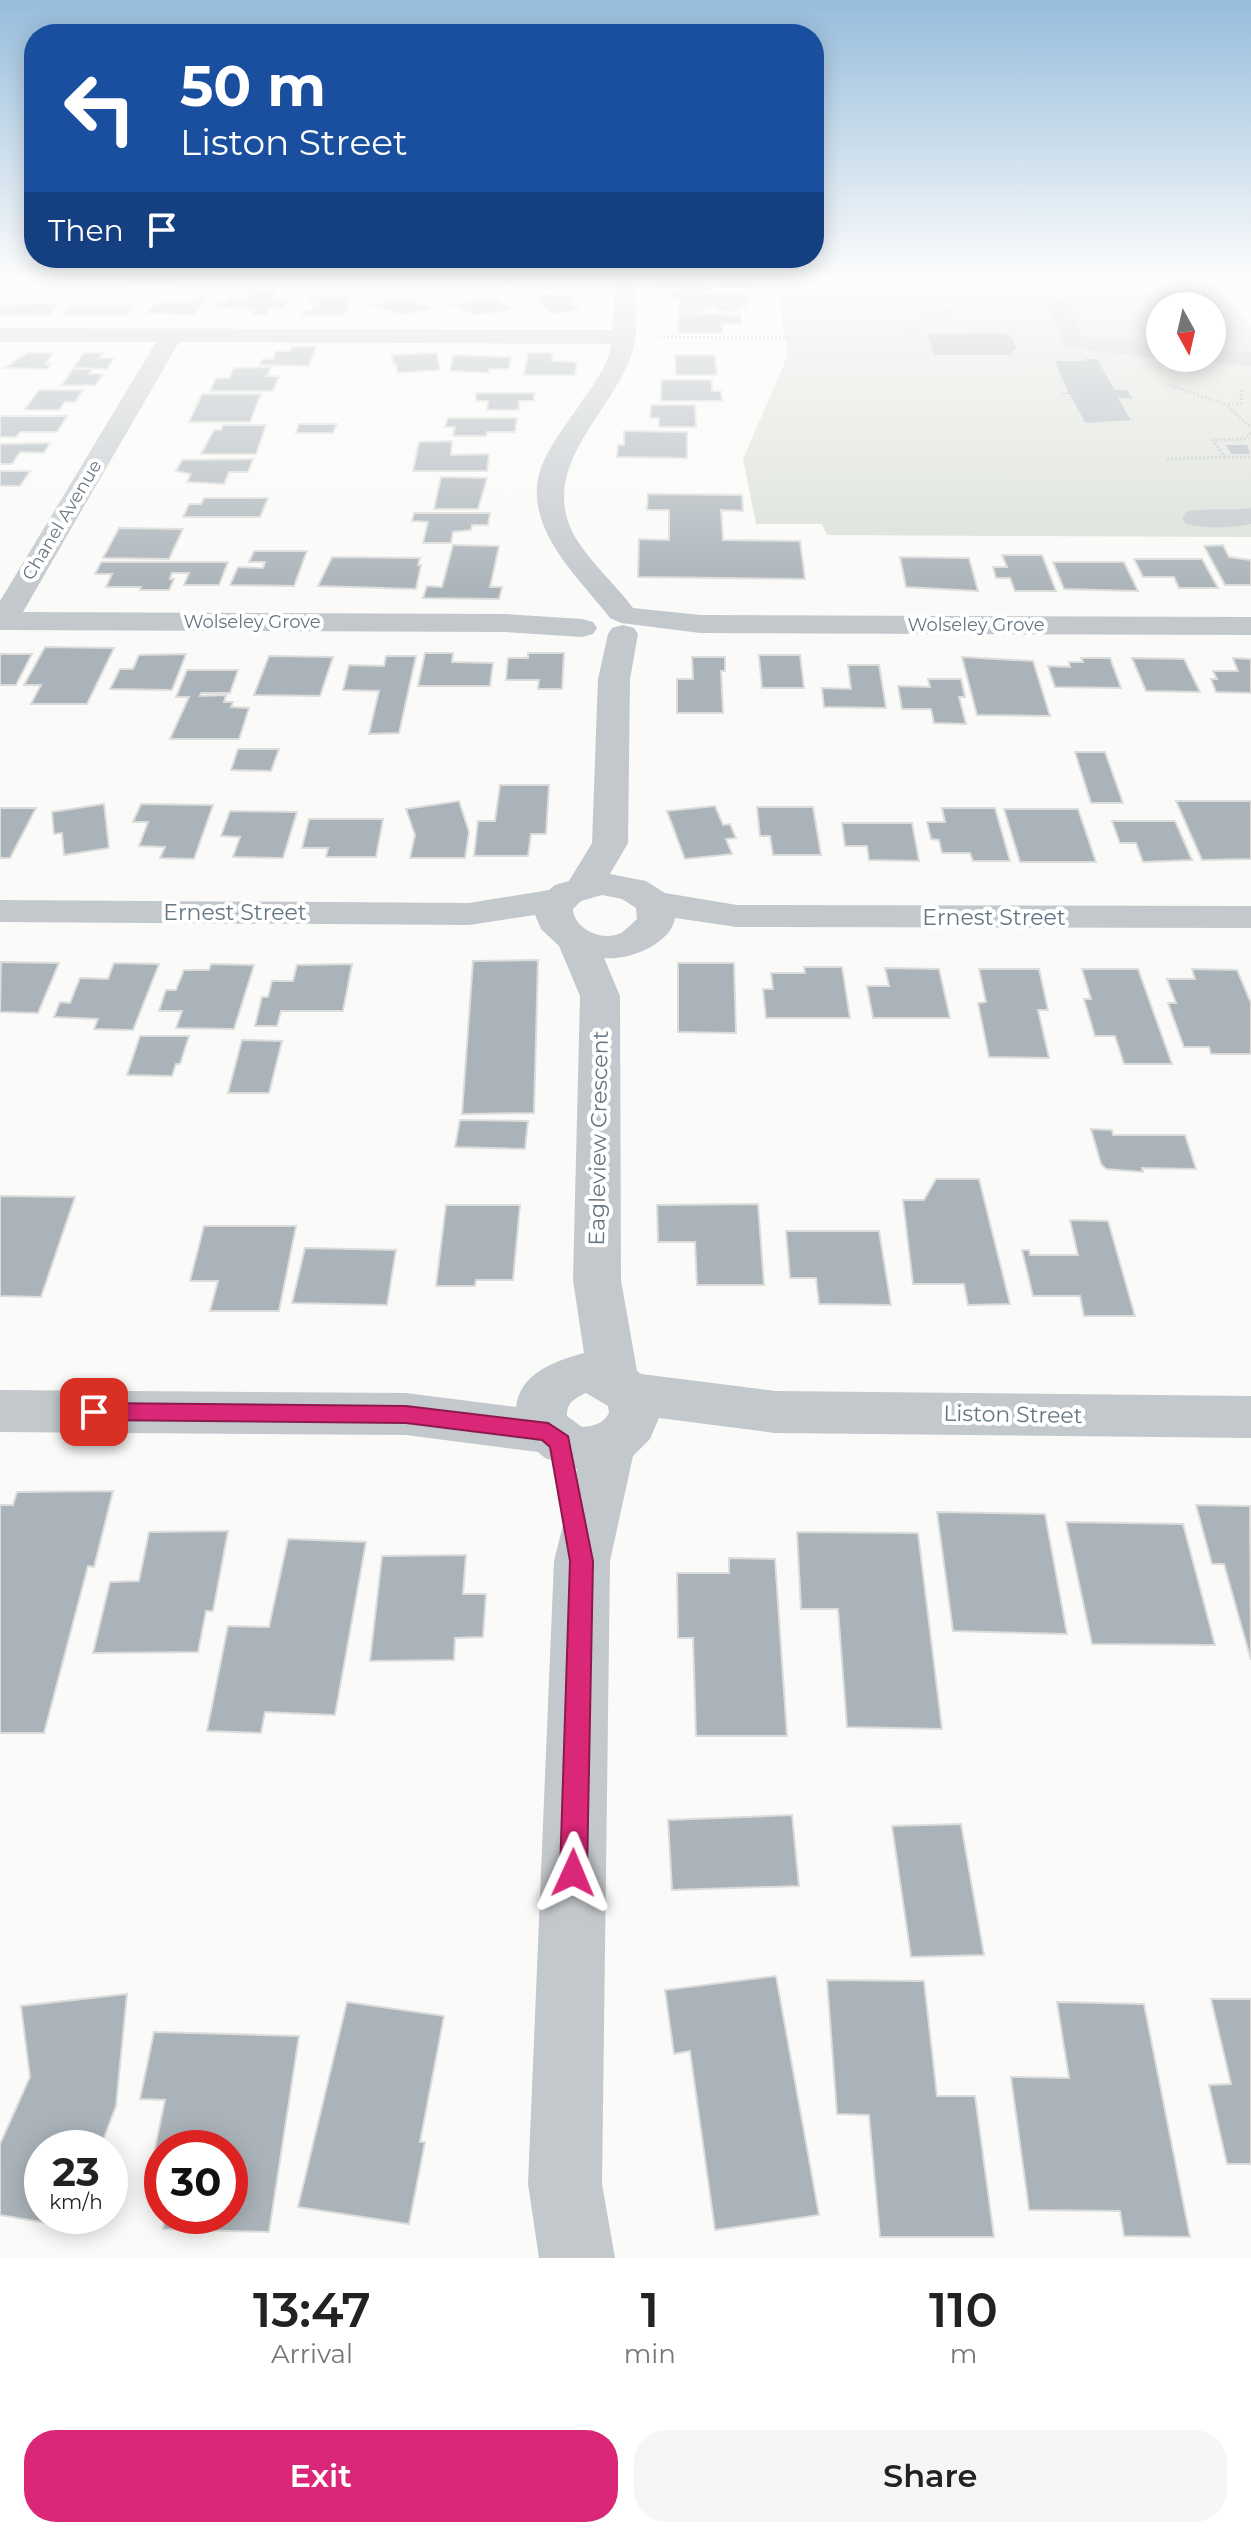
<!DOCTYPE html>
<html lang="en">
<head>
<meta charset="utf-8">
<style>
  :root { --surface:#fff; --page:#f6f6f6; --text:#222; --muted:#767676; --accent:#db2777 }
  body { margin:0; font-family:Montserrat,sans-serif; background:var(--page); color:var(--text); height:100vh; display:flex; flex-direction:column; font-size:30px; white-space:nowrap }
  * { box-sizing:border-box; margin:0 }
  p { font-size:26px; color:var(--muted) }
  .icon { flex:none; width:44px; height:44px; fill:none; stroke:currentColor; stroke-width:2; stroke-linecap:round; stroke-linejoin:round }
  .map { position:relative; height:2258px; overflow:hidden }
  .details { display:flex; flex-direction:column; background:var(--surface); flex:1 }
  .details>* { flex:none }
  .top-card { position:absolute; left:24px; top:24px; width:800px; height:244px; border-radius:32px; box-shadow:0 4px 20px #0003; background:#1a4fa0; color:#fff; overflow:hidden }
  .needle { width:52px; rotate:172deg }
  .controls { position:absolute; left:1146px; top:292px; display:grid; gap:16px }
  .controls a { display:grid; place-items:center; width:80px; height:80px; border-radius:50%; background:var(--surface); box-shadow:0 4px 20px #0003; font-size:40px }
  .speed { position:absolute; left:24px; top:2130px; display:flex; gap:16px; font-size:40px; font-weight:700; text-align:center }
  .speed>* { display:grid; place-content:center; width:104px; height:104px; border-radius:50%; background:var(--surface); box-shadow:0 4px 20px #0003; line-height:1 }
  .speed small { font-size:20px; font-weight:400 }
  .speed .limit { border:12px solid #d22; background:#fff; color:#111 }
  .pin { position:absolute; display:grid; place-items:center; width:68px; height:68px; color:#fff; margin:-34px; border-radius:16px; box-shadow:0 4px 12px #0006 }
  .me { position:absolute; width:88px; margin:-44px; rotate:1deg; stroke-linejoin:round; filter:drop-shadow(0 0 6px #0008) }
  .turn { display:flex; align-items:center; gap:28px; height:168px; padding:0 24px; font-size:36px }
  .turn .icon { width:104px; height:104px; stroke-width:2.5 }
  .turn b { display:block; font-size:56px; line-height:68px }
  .then { display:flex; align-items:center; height:76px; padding:0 24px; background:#0003; gap:16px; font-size:30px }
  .eta { display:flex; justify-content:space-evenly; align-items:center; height:136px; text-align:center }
  .eta b { font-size:48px; font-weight:600; line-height:56px }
  .action { display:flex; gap:16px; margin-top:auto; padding:16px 24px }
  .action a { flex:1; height:92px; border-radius:32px; background:var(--accent); color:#fff; font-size:32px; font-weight:600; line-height:92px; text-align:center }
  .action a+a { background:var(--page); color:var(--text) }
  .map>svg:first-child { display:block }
</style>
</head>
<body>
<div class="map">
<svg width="1251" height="2258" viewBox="0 0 1251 2258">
  <rect width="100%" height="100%" fill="#fafaf8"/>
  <path fill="#dadfd7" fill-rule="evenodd" d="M777,291l447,1 27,35v210l-424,-2 -5,-11h-66l-13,-65 45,-104zM1160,306h52v52h-52z"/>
  <g fill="#aab3b9" stroke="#dcdcda" stroke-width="2">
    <path d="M131,280h38l-3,4h-38z"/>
    <path d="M656,280h47v6h8v4l-55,-4z"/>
    <path d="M721,280h39l2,6 -40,1z"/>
    <path d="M968,280h16l5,9h-16z"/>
    <path d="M1202,280h20l9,10h-20z"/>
    <path d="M250,291h28l-4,9h14l-4,9h-15l-3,6h-15l3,-5 -40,-3 2,-5h12l2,-4 16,1z"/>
    <path d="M564,292l11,9h-6l11,9 -27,4 -22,-18z"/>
    <path d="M671,292l79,1 1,8h-5v6h-8l1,5 -20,-1 -1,-4h-13v5h-28l3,-13h-9z"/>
    <path d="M197,296h13l-17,19 -47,-2 9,-10 37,-2z"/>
    <path d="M311,296l41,1 -8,19h-42l3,-6h6l4,-8h-7z"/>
    <path d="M402,297l30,11 -26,7 -36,-9z"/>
    <path d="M492,297l23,13 -40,5 -25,-10z"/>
    <path d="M40,303l18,1 -9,12 -49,-1v-10z"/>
    <path d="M70,305h63l-7,11h-64z"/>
    <path d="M679,313l62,2 1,9h-21l2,9h-45z"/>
    <path d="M1003,332l8,2 7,15 -5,3 2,4h-81l-6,-10h3l-6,-13z"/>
    <path d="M292,347h24l-7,19 -50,-1 4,-6h10l3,-8h14z"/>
    <path d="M27,353h26l-7,11h5l-4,5 -43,-1z"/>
    <path d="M84,353h19l-4,5h15l-7,11 -34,-1z"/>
    <path d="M437,353l3,17 -43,3 -1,-9h-3l-1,-9z"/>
    <path d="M528,353h25l-1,8 25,1 -2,13h-51z"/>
    <path d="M453,355l58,2 -2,12h-20v4l-39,-2z"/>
    <path d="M675,355h40l2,20h-41z"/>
    <path d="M1083,358h15l17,31h13l6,11 -14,-1 12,22 -47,3 -16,-29h-8l-2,-3h8l-14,-32h31z"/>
    <path d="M271,367l-4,9h12l-6,15h-63l6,-13h13l5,-10z"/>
    <path d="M73,369h20l-4,5h14l-7,11 -35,1z"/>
    <path d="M661,380h51v11h9l1,10h-61z"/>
    <path d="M39,390h44l-8,12h-10l-6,8h-35z"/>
    <path d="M476,393h58v8h-15v9h-32l1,-9h-12z"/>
    <path d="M202,394h59l-11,28h-61z"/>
    <path d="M651,405h44l1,22h-37v-9h-9z"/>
    <path d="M0,416h67l-10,16h-37l-4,5h-16z"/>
    <path d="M448,418h69l-2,14h-28l-1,4h-33l2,-9h-10z"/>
    <path d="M299,424h38l-4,9h-37z"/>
    <path d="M223,425h43l-10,29h-55l13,-24h7z"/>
    <path d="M624,431l63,1v26l-70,-1 1,-12h6z"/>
    <path d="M452,441l-1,14 38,-1 -2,17h-74l6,-29z"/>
    <path d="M50,443l-6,10 -24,-1 -8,12h-12v-20z"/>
    <path d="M1224,444h24l3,11h-20z"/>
    <path d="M253,459l-5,13h-19l-5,12 -37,-2 4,-8 -15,-3 6,-11z"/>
    <path d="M0,471h30l-10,15h-20z"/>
    <path d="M441,477l46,1 -9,31h-44z"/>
    <path d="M648,494l94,1 1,16 -22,-1 2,30 77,1 5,38 -167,-2 1,-38 30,1v-30h-22z"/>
    <path d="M204,498h64l-8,19h-77l6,-13h12z"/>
    <path d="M414,513h76l-2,12h-16l-1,5 -18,2 -2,11h-28l5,-21 -16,-1z"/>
    <path d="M119,528l64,1 -14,30 -66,-1z"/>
    <path d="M453,545l46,1 -9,41h12l-3,12 -76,-1 4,-12 15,1z"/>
    <path d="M1223,545l6,12 22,3v25h-26l-21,-39z"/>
    <path d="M254,551h53l-13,35 -64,-1 8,-18 25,1 2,-6h-16z"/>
    <path d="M1002,555h40l14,36h-41l-5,-13h-14l-3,-11h14z"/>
    <path d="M332,557l88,1 -2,7h3l-5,24 -98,-3z"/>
    <path d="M900,557l69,1 9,33 -72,-4z"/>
    <path d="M1134,559h68l16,29h-39l-5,-11h-31z"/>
    <path d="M101,562h127l-9,23h-35l5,-12h-17l-2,6h4l-5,11h-29l1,-3h-35l6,-13h-17z"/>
    <path d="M1053,562h71l14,29 -74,-2z"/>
    <path d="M45,647l69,1 -27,56h-56l10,-19h-17z"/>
    <path d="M425,653h28l-1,9 41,1 -3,23h-72z"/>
    <path d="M528,653h36l-2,36h-24l1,-9h-33l2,-22h20z"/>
    <path d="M0,654h32l-16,31h-16z"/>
    <path d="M186,654l-14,36 -62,-1 10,-20h13l6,-14z"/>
    <path d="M759,655h41l4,33h-42z"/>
    <path d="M269,656l64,1 -13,39 -66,-1z"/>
    <path d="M386,656h30l-17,77 -30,1 10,-43 -36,-1 6,-25 35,1z"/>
    <path d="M692,657h33v14h-4l2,42h-46v-34h16z"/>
    <path d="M962,657l71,4 17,55 -73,-1z"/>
    <path d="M1081,658h29l11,30 -66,-1 -7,-21 22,1 -1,-5h14z"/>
    <path d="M1132,658l52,1 16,33 -54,-1z"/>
    <path d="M1233,658l18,1v34l-35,-1 -5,-13h6l-4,-8h25z"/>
    <path d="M848,665h31l7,43 -62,-1 -2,-19 29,1z"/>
    <path d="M187,670h51l-8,23h-29l-1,3 26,-1 -2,7h9l-2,5 18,1 -10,31h-69l19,-42h-13z"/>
    <path d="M928,679h33l4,18h-6l7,27 -32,-1 -3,-14h-29l-4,-23 32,1z"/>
    <path d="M238,749h41l-8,22 -40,-1z"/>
    <path d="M1075,752h30l18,51h-32z"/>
    <path d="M500,785h49l-3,49h-15l-3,22h-54l4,-35h17z"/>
    <path d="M459,801l10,31 -4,26h-55l5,-23 -9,-26z"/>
    <path d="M1176,801h75v58l-49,1z"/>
    <path d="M104,804l5,44 -45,7 -2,-22 -8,1 -2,-22z"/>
    <path d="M141,804l72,1 -19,54 -34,-1 5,-11 -26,-1 9,-24h-15z"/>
    <path d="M715,806l8,19 7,-1 6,14 -10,1 6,15 -47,5 -18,-48z"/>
    <path d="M757,807h56l8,48h-48l-3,-19h-10z"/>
    <path d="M0,808h36l-26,50h-10z"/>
    <path d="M942,808h53l15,53h-37l-3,-8h-28l-3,-13 -8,-1 -4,-17h18z"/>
    <path d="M1004,809h74l18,53h-76z"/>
    <path d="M230,811l67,1 -14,46 -50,-1 7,-20 -19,-1z"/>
    <path d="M309,819h74l-7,38h-50l2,-9h-26z"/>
    <path d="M1112,821h63l17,39 -49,2 -7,-19h-16z"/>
    <path d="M842,823h70l7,38 -50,-1 -2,-14h-22z"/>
    <path d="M538,960l-4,153 -72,1 11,-153z"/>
    <path d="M1,962l58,1 -21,50 -38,-1z"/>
    <path d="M114,963l45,1 -26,66 -39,-1 4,-10 -44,-2 6,-15 10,1 10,-25 28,1z"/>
    <path d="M678,963h56l2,70 -58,-1z"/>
    <path d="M211,964l43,1 -20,64 -58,-1 6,-17h-23l7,-21h10l8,-20h25z"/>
    <path d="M352,964l-9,47h-62l-4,15h-22l7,-29h6l4,-16h21l4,-16z"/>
    <path d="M804,967h38l8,51h-84l-3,-29h10l-2,-16h34z"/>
    <path d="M885,968l54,1 11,49h-77l-6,-32h22z"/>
    <path d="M979,969h60l9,41h-10l11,48 -60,-1 -11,-54 8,-1z"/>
    <path d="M1082,969h56l34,95h-48l-9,-28h-20l-11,-37h7z"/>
    <path d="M1192,969l45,1 14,33v51h-40l-2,-7h-25l-16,-44h8l-9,-24h28z"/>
    <path d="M140,1036h49l-9,28h-4l-4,12 -45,-1z"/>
    <path d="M242,1040l40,1 -13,52h-41z"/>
    <path d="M460,1120l68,1 -3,28 -70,-2z"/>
    <path d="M1091,1129l21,1 1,5h72l11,34 -54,-1 1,4 -37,-3 -5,-5z"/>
    <path d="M936,1179h43l31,125 -42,1 -4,-21h-51l-10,-84h21z"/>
    <path d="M0,1196l75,1 -34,100 -41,-1z"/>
    <path d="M758,1204l6,81h-67l-2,-43h-37l-1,-37z"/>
    <path d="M446,1205h74l-7,75h-37l-1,6h-39z"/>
    <path d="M1070,1220l38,1 27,95h-51l-4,-20h-47l-11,-46h7l1,5h48z"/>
    <path d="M204,1226h92l-17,85h-69l8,-30h-28z"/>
    <path d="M786,1231h93l12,74 -72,-1 -3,-26h-26z"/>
    <path d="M305,1248l91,2 -9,55 -95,-2z"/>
    <path d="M113,1491l-19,76 -6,-1 -44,167h-44v-228h13l4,-13z"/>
    <path d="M1196,1505l54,1 1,154 -27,-96h-12z"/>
    <path d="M937,1512l108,2 22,120 -114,-3z"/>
    <path d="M1066,1522l117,2 32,121 -123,-1z"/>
    <path d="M228,1531l-15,80h-7l-8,41 -105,1 17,-71 29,-1 10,-49z"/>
    <path d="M797,1532l121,1 24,196 -95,-2 -9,-118h-37z"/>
    <path d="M288,1539l78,3 -31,173 -70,-3 -4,21 -54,-2 21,-105 41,1z"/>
    <path d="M466,1555l-3,39h23l-3,43 -28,1 -1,22 -84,1 12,-105z"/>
    <path d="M729,1558l46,1 12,177h-91l-3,-98h-15l-1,-65h52z"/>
    <path d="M792,1815l7,71 -127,4 -4,-70z"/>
    <path d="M961,1824l23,131 -73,2 -19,-131z"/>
    <path d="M776,1976l43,239 -104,15 -25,-179 -16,3 -9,-64z"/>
    <path d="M827,1980l97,1 13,115h38l19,141h-114l-11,-122 -32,-1z"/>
    <path d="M127,1994l-11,112 -16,42h-58v68h33l-4,11 -71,-12v-71l30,-67 -9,-71z"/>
    <path d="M1211,1999h40v165h-24l-18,-79 22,-1z"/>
    <path d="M347,2002l97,14 -24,126h5l-16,82 -111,-17z"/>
    <path d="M1057,2002l87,2 46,233 -66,-1 -4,-25 -91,-1 -18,-133 58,1z"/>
    <path d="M154,2032l145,4 -30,196 -106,-3 2,-13h65v-68h-68v15h-10l13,-63 -25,-1z"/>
  </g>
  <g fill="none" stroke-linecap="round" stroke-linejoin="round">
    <g stroke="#bbbfc2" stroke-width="3" stroke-dasharray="2 2" stroke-linecap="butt">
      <path d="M1090,297l72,3 29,6"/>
      <path d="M910,333c35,-27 70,-35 114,-36"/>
      <path d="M659,337l140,1"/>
      <path d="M1167,384l60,21"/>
      <path d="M1242,390l-1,13 -14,2 24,23"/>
      <path d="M1224,457h27"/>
      <path d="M1167,459l57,-2 -11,-17 31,-1 7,-6"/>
    </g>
    <g fill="#c3c8cc" fill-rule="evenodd">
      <path d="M615,280h20c0,23 4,52 -3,73 -20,61 -96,114 -57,184 15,25 40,47 58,71l67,7 551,2v18l-551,-2 -79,-10 -11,-5c-29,-38 -77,-80 -73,-132 2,-29 28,-59 43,-82 12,-18 29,-38 31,-60l-432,-2 -156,270 482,2 77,5 11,3 4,6 -4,6 -11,3 -77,-5 -505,-2v-29l156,-259h-156v-14l612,2z"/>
      <path d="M1057,299l11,6 14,31 78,9v13h3l-3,1 -94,-12 -20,-42z"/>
      <path d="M1212,349l39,3v14l-47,-5 -2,-3h10z"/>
      <path d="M1251,508v16c-22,4 -43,5 -65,0l-4,-6 4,-6c21,-5 44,-1 65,-4z"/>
      <path d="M623,625l11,3 4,6 -8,45 -2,164 -18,31 36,7 19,12 72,12 514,1v22l-514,-1 -62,-9c-4,26 -47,43 -71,40l16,38 1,284 16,91 4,3 134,17 476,5v42l-476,-5 -116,-15 -9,21 -17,17 -23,105 -8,623 13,74h-76l-11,-74 26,-623 23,-92 -32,-11 -7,-6 -132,-17 -406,-3v-42l406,3 110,14c4,-34 39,-46 68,-54l-11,-73 7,-284 -21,-50 -18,-17 -6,-14 -66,10 -469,-3v-22l469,3 80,-13 6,-5 14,-4 23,-38 6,-164 10,-45 4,-6zM602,895l20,4 14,9 1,11c-5,4 -11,11 -16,14 -19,9 -47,-4 -48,-24l8,-8zM586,1393l22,13 1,7c-6,11 -15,13 -27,14l-15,-11c0,-14 7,-17 19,-23z"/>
    </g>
  </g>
  <linearGradient id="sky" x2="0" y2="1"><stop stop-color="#96bcdc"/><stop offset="0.47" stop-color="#fdfdfc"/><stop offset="1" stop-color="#fdfdfc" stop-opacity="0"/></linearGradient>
  <rect width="1251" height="596" fill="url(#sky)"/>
  <path fill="#db2777" stroke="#8e194d" stroke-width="2" d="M94,1403l312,3 142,17 20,13 25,125 -6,312 -4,9 -10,4 -9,-4 -4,-9 10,-312 -20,-114 -8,-7 -136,-17 -312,-3 -8,-2 -3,-6 3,-6z"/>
  <g text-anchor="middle" stroke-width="8" stroke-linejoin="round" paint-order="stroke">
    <g font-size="18" fill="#657683" stroke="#fff">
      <text transform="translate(62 520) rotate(-59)" y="6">Chanel Avenue</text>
      <text x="252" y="628">Wolseley Grove</text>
      <text x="976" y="631">Wolseley Grove</text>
    </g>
    <g font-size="22" fill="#657683" stroke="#fff">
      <text x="235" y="920">Ernest Street</text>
      <text x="994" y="925">Ernest Street</text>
      <text transform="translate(598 1138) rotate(-89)" y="8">Eagleview Crescent</text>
      <text transform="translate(1013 1414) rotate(1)" y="8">Liston Street</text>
    </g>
  </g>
</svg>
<div class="controls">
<a><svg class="needle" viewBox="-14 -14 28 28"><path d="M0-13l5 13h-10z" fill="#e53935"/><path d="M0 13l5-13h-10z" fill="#767676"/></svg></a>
</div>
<div class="speed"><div>23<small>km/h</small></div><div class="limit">30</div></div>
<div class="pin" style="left:94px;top:1412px;background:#d93025"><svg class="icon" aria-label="arrive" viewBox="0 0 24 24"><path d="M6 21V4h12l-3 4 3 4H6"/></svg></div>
<svg class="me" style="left:573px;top:1873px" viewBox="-20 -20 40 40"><path d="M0-17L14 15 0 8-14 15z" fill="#db2777" stroke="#fff" stroke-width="4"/></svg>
<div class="top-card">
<div class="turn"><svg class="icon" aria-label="left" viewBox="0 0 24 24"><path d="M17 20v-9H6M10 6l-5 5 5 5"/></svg><div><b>50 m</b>Liston Street</div></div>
<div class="then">Then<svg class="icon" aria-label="arrive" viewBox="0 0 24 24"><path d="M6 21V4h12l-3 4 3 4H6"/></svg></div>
</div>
</div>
<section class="details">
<div class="eta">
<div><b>13:47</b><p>Arrival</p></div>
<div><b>1</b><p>min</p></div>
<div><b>110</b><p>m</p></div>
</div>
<div class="action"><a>Exit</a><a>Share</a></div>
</section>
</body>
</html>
